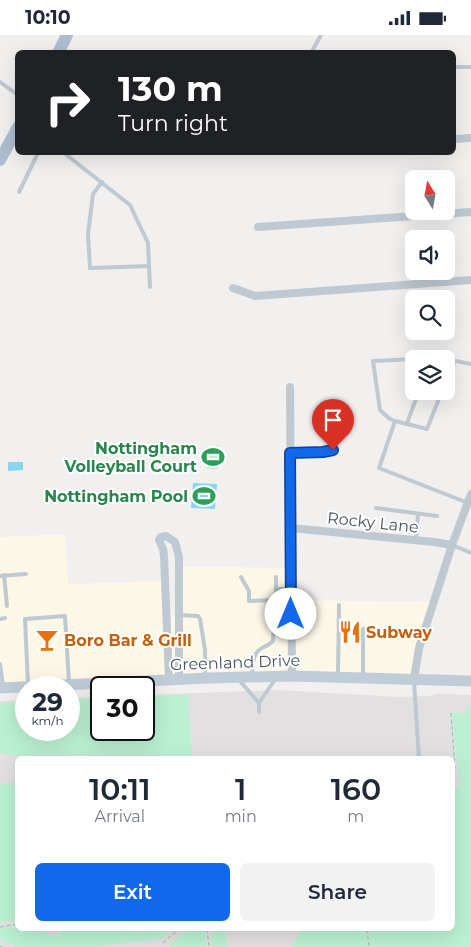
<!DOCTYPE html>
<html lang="en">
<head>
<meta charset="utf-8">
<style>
  :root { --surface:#fff; --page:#f2f2f3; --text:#1f2937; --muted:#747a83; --accent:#1168ea }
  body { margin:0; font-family:Montserrat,sans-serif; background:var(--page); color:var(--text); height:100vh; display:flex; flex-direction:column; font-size:19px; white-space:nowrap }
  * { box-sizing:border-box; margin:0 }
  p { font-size:16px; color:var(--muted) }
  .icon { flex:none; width:28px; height:28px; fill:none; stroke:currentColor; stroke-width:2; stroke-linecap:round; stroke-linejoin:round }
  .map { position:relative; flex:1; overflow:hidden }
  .side { position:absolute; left:15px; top:721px; width:440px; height:175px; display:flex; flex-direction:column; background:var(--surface); border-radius:8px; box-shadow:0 5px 20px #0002 }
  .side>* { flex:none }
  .banner { position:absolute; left:15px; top:15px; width:441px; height:105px; border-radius:8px; box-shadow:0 5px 20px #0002; background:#202124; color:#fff; overflow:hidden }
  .needle { width:32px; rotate:349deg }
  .controls { position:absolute; left:405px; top:135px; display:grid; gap:10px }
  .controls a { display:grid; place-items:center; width:50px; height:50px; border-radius:8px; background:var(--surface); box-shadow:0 5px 20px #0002; font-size:25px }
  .speed { position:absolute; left:15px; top:641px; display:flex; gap:10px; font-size:25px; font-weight:700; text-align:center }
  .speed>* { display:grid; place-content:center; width:65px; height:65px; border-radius:50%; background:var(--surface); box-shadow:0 5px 20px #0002; line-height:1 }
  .speed small { font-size:12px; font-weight:400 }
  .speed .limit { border:2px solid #111; border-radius:8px; background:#fff; color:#111 }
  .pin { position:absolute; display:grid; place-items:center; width:42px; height:42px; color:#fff; margin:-51px -21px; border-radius:50% 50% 50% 0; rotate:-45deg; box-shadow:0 0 5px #0007 }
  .pin .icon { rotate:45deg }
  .me { position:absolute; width:55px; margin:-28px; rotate:0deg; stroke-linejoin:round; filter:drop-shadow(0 0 4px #0008) }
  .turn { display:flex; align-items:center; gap:18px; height:105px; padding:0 20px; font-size:22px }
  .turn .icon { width:65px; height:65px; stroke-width:2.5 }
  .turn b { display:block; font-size:35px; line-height:42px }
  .eta { display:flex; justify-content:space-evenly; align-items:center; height:85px; text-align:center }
  .eta b { font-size:30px; font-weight:600; line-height:35px }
  .cta { display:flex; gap:10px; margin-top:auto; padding:10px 20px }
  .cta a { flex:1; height:58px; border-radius:8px; background:var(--accent); color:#fff; font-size:20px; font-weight:600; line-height:58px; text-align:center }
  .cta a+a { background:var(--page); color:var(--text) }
  .status { display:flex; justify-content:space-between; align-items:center; height:35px; padding:0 25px; background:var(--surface); direction:ltr }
  .status svg { height:14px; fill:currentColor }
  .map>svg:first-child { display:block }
</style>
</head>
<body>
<div class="status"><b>10:10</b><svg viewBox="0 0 49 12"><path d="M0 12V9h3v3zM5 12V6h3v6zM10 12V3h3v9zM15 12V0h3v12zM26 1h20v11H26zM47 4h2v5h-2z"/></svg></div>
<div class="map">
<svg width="471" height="912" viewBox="0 0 471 912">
  <rect width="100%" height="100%" fill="#f2efef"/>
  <path fill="#fdf7e8" d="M65,499l3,50 96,-3 3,35 12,-1v-49l112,2 1,32 142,2 -20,77 -122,-3 -292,12v-151z"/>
  <path fill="#e3e0e1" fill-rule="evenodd" d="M277,655l122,7 30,-1 8,-2 34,1v252h-471v-246l26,-1v30h43v-32l32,-1v33h43v-35zM18,724h434v170h-434z"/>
  <g fill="#bbf1d2">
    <path d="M207,411h12l-1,23h-11z"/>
    <path d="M190,659l-2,5 4,60h-155l-37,-6v-50l26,-1v28h43v-30l32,-1v31h43v-33z"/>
    <path d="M471,670v242h-101l-2,-18h84l1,-141 7,-1 -8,-74h14v-5z"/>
    <path d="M17,747v138l-17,2v-138z"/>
    <path d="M17,892l1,2h28l3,7 10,-1 1,-6h111l-10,10 -68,8h-78l-15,-8v-10z"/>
    <path d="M187,894h18l1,18h-36v-2z"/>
    <path d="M211,894h14l2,18h-15z"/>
    <path d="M301,894h65l2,18h-77l8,-13z"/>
  </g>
  <g fill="#87d7f0">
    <path d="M8,427h15v8l-15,1z"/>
    <path d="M193,448l24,1 -2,25 -24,-1z"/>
  </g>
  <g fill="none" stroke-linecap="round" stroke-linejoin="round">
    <g stroke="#72d1a5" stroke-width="1" stroke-dasharray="4 2.5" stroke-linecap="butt">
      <path d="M451,678l4,56h-3"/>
      <path d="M0,892l18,-3"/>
      <path d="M207,894l2,18"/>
      <path d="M367,894l2,18"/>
      <path d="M163,908l16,-14"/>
      <path d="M0,911l2,1"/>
    </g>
    <g stroke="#bfc9d2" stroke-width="4">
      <path d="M311,18l10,-18"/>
      <path d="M454,32h17"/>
      <path d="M0,47l18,13"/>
      <path d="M64,118l66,52 18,38 2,44"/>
      <path d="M102,147l-9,12 -5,40 2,34 59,-2"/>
      <path d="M19,157l19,-39"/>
      <path d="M414,324l-41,2 7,49 10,9 5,2 -16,47 89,35"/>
      <path d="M430,324h13"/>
      <path d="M446,324l25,5"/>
      <path d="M446,346l9,-20"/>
      <path d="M395,386l32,8 15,-38"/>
      <path d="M407,388l12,-32"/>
      <path d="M290,418l33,-1 10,-2 4,-8"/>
      <path d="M376,473l61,8"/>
      <path d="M416,505l2,-26"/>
      <path d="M452,510l19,8"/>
      <path d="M4,540l3,31"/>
      <path d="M0,541l26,-2"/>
      <path d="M241,542l8,14v10l26,-1"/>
      <path d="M276,554v-12"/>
      <path d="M179,580l19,1 2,3 5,31v26"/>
      <path d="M274,580l17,-1"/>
      <path d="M0,584l5,-1"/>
      <path d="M0,629l3,22"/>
      <path d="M252,640c1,-10 0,-22 10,-27 5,-2 7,-3 11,-7l3,-52h15"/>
      <path d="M338,640l1,-70"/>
      <path d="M363,640v-46l61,2"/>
      <path d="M239,645l20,23"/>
      <path d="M414,646l5,78"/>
      <path d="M28,650l-3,-66 40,-3 4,67"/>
      <path d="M259,677v-9l17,-25"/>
    </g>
    <g stroke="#bfc9d2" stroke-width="8">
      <path d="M454,104l17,-1"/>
      <path d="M258,192l213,-15"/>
      <path d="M233,253l22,8 216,-16"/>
      <path d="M290,352l2,289"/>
      <path d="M291,493l143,14 18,3"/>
      <path d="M414,644l5,-31 33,-103 19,-51"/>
      <path d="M169,645l-5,-124 -1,-7 -4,-9 2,-3 5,-1 9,6 4,15v123"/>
    </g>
    <path stroke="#c1ccd9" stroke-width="11" d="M0,653l208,-10 84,-2 179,5"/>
    <g stroke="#adbdcf" stroke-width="12">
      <path d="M58,18l9,-18"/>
      <path d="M0,125l18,-33"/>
    </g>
  </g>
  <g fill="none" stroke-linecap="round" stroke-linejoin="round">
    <defs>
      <path id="route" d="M291,579l-1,-161 33,-1 10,-2"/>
    </defs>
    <use href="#route" stroke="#0b4498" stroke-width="12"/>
    <use href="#route" stroke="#1168ea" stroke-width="9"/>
  </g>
  <defs>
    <symbol id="stadium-bare" viewBox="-9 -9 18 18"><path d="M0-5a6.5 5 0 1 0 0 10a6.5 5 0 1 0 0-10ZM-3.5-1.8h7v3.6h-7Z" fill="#2e9e5b" stroke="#fff" stroke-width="2.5" paint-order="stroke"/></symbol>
    <symbol id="restaurant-bare" viewBox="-9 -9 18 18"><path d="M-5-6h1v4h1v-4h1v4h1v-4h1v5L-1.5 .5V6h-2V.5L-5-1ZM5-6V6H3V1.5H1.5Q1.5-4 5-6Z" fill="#e8710a" stroke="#fff" stroke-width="2.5" paint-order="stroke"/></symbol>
    <symbol id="bar-bare" viewBox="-9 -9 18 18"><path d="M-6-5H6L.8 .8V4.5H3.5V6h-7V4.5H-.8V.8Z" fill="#e8710a" stroke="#fff" stroke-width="2.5" paint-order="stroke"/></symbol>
  </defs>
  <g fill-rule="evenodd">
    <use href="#stadium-bare" x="197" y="406" width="32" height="32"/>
    <use href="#stadium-bare" x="188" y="445" width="32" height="32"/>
    <use href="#restaurant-bare" x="334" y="581" width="32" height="32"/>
    <use href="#bar-bare" x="31" y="589" width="32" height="32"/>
  </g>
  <g text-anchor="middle" stroke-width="4" stroke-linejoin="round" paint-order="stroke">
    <g font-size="16" font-weight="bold" fill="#27864d" stroke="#fff" text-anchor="end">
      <text x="197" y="419">Nottingham<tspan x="197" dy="18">Volleyball Court</tspan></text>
      <text x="188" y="467">Nottingham Pool</text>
    </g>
    <g font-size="16" fill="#46525d" stroke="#fff">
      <text transform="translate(373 487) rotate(6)" y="6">Rocky Lane</text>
      <text transform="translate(235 627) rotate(-2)" y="6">Greenland Drive</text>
    </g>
    <g font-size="16" font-weight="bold" fill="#c56008" stroke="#fff" text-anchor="start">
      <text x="366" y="603">Subway</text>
      <text x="64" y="611">Boro Bar &amp; Grill</text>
    </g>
  </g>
</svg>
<div class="controls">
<a><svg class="needle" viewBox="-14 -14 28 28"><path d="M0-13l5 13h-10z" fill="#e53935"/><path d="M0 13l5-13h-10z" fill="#747a83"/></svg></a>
<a><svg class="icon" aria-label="sound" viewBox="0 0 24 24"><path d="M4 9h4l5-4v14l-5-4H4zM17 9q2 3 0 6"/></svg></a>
<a><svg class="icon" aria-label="search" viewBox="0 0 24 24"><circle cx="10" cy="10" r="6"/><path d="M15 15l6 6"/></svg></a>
<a><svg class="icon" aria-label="layers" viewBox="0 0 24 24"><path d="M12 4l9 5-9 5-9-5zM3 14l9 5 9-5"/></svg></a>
</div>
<div class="speed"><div>29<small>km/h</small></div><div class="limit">30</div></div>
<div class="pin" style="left:333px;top:415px;background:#d93025"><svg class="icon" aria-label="arrive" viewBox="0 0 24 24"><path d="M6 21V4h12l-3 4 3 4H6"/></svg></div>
<svg class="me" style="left:291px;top:579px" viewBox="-20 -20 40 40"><circle r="19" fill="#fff"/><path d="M0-13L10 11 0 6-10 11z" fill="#1168ea"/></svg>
<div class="banner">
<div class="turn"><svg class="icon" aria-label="right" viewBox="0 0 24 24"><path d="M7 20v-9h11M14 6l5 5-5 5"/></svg><div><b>130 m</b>Turn right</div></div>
</div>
<section class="side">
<div class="eta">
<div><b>10:11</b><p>Arrival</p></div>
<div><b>1</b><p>min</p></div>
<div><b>160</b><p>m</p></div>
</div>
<div class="cta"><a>Exit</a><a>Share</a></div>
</section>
</div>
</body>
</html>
